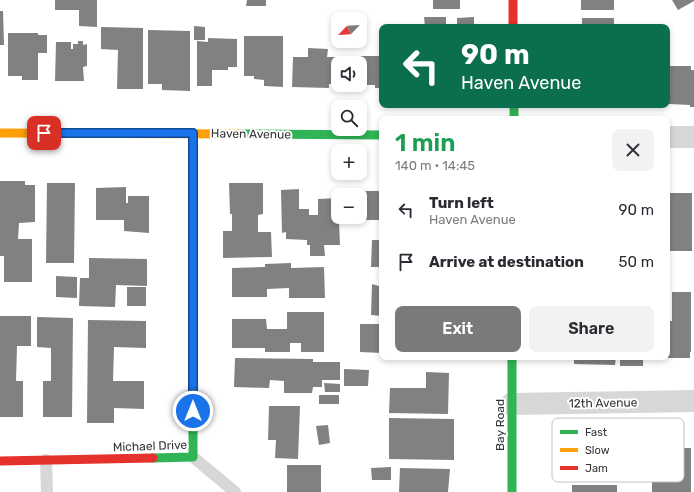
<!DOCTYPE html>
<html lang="en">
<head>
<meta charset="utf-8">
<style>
  :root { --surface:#fff; --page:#f2f2f3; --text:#2b2b33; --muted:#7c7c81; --accent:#7a7a7a }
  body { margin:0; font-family:Rubik,sans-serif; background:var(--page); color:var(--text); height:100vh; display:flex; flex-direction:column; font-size:15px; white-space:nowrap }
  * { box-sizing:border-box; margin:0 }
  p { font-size:13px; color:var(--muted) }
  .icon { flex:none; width:22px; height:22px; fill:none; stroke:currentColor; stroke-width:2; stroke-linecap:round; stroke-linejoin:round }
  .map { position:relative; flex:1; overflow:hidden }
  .drawer { position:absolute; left:379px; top:116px; width:291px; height:244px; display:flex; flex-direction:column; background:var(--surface); border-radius:8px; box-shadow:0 2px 6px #0003 }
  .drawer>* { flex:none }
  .top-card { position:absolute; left:379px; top:24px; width:291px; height:84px; border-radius:8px; box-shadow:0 2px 6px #0003; background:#0b6e4f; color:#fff; overflow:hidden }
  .needle { width:26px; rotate:245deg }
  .tools { position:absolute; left:331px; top:12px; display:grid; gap:8px }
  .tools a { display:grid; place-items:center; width:36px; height:36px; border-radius:8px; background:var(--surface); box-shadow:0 2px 6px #0003; font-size:20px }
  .pin { position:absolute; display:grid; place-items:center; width:34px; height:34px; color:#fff; margin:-17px; border-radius:8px; box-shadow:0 2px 6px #0006 }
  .me { position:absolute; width:44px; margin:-22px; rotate:0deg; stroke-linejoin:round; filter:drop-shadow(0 0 3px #0008) }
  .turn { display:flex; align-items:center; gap:14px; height:84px; padding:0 16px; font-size:18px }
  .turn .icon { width:52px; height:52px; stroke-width:2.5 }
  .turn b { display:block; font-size:28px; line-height:34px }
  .round { display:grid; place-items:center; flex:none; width:42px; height:42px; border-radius:8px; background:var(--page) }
  .headline { display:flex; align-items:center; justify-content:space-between; height:68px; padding:0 16px }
  h1 { font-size:24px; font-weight:600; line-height:30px; color:#1e9e55 }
  .primary-button { display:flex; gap:8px; margin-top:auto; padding:8px 16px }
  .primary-button a { flex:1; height:46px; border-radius:8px; background:var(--accent); color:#fff; font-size:16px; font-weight:600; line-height:46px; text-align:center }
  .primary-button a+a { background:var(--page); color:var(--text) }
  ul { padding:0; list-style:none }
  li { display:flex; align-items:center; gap:12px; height:52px; padding:0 16px }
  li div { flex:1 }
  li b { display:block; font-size:15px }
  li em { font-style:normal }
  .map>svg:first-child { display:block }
</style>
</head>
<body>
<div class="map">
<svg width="694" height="492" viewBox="0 0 694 492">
  <rect width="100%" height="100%" fill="#fff"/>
  <g fill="#818181">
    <path d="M55,0h42v27l-18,-1v-16h-24z"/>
    <path d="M247,0h19v6h-20z"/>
    <rect x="433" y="0" width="27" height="9"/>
    <rect x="581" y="0" width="33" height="10"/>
    <path d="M672,0h22v1l-16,9z"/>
    <path d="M0,11h3l1,34h-4z"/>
    <path d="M424,17h22v10h-21z"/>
    <path d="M474,17v10h-17v-9z"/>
    <rect x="582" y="18" width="32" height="9"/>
    <path d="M194,26l11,1v13h-11z"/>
    <path d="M101,27l42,1v61h-26l1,-39 -17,-1z"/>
    <path d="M148,30l42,1v60l-28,-1v-6h-14z"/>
    <path d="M8,33h30v2h9v18h-9v27h-16v-4h-14z"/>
    <path d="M244,36h39v51l-19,-1v-6l-10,-1v-3h-10z"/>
    <path d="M208,38l29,1v28h-9v3h-16v16h-15v-45l11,1z"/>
    <path d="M78,41h5v4l4,-1v22l-4,1 1,14h-29l1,-39h15v7h2v-5h5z"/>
    <path d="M308,48l20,1 -1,8h21v6h-10v21h-9v4l-37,-1 1,-30h15z"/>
    <path d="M357,56h25v32h-7v-3h-15v-22h-3z"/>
    <path d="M669,66h22v4h3v37h-4v-2l-21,-1z"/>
    <path d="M0,181h25v4h10v37l-16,1 -1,16h14v43h-28v-26h-4z"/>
    <path d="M47,183h28l-1,80h-28z"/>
    <path d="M229,183h34v31l-5,1v17h13l1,25 -49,1v-27h9v-17h-2z"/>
    <path d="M126,187v16h2v-7h21v37l-25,-2v-11h-28v-32z"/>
    <path d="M299,189v20h10v6h9v-16l20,-1 2,47h-16l1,11h-15v-11h-3v-5l-21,-1v-7l-4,1 -1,-43z"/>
    <path d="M348,191h34v29h-33l-1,-3h12v-22h-12z"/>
    <rect x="667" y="193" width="25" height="58"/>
    <path d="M372,240h10v27h-11z"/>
    <path d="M89,258l58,1v27l-31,-1 -1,22 -36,-1 1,-28h9z"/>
    <path d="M291,263v5l33,-1 1,31h-36v-10l-22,1v8h-35v-29l33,-1v-3z"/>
    <path d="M56,276l21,1v21l-21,-1z"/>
    <path d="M372,284l10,3v29l-11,-1z"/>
    <rect x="127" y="287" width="19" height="19"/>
    <path d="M672,292h19v60h-1v6h-23v-37h5z"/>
    <path d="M287,312h37v40h-23v-9h-11v9h-25v-4h-33v-29h34l1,10h20z"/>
    <path d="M0,316h31v30h-14l-1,35h7v36h-23z"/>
    <path d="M37,317l36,1 -1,99h-29v-36h8v-33l-14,-1z"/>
    <path d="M88,320l58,1v27l-32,-1 -1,34h31v28l-30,-1v15h-27z"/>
    <path d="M360,324h22v29l-22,-1z"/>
    <path d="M574,357h42l-1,8 -41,-1z"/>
    <rect x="620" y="357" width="23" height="9"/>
    <path d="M235,358l78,1v3h27v18h-18v7h-9l-1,6h-28v-12l-14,-1 -1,8 -35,-1z"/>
    <path d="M344,369l25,1 -1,16h-24z"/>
    <path d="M426,372l23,1 -1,41 -59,-1 1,-25h36z"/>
    <path d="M324,383l16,1v8h-15z"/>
    <rect x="319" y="395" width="20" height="9"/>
    <path d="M269,406h31l-2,53 -23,-1 1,-18h-8z"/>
    <path d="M389,418l65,1v41l-65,-1z"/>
    <path d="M328,425l2,18 -11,2 -3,-19z"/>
    <path d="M648,448h43v44h-39v-11h-4z"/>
    <rect x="287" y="465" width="34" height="27"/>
    <path d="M391,467v13h-19l-1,-12z"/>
    <path d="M400,468l50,1 -2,23h-49z"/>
    <rect x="572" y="485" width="45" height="7"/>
  </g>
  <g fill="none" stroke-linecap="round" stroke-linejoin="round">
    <g stroke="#d7d7d7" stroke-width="12">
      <path d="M193,457l42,35"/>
      <path d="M46,460l1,32"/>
    </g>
    <g stroke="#d7d7d7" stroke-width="22">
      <path d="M667,137h27"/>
      <path d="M511,404l183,-3"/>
    </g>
    <g stroke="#30b455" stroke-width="9">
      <path d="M514,105v14"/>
      <path d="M240,134l142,1"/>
      <path d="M512,357v135"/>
      <path d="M153,458l40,-1v-324"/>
    </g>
    <path stroke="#ff9f0a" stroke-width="9" d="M0,133l240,1"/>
    <g stroke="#e5322d" stroke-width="9">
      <path d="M513,0v27"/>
      <path d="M0,461l153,-3"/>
    </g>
  </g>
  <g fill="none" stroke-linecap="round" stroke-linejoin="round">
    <defs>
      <path id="route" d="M44,133h149v278"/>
    </defs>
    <use href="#route" stroke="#114b97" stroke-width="10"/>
    <use href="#route" stroke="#1a73e8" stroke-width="7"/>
  </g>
  <g text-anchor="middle" stroke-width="4" stroke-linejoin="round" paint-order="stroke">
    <g font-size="12" fill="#333" stroke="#fff">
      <text transform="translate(251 134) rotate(1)" y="4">Haven Avenue</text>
      <text transform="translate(603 403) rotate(-1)" y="4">12th Avenue</text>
      <text transform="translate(500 425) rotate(-90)" y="4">Bay Road</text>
      <text transform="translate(150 446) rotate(-2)" y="4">Michael Drive</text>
    </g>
  </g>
  <rect x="552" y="418" width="132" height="64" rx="6" fill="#fff" stroke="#c2c2c2" stroke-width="1"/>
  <rect x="560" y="430" width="18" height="4" fill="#30b455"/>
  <rect x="560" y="448" width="18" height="4" fill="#ff9f0a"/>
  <rect x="560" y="466" width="18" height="4" fill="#e5322d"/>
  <g font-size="11" fill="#333">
    <text x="585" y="436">Fast</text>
    <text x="585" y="454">Slow</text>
    <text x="585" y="472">Jam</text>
  </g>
</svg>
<div class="tools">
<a><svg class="needle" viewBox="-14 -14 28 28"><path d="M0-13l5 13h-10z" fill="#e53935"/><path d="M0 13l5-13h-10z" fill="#7c7c81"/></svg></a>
<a><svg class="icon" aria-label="sound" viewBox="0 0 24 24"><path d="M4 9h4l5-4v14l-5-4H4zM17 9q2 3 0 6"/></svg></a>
<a><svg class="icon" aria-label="search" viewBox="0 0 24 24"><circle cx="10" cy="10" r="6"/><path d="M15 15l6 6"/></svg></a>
<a>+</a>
<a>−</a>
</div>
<div class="pin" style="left:44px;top:133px;background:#d93025"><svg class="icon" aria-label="arrive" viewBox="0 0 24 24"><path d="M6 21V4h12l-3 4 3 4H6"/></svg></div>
<svg class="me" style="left:193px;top:411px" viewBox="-20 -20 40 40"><circle r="17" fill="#1a73e8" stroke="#fff" stroke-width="3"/><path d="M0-11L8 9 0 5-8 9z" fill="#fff"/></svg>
<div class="top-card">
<div class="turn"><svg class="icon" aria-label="left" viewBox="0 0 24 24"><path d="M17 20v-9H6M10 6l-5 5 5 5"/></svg><div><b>90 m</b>Haven Avenue</div></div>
</div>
<section class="drawer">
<div class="headline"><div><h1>1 min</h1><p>140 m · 14:45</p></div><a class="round"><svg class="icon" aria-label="close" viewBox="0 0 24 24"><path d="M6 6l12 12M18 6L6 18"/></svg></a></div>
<ul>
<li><svg class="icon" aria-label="left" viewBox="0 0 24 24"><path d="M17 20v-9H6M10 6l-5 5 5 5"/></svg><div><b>Turn left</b><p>Haven Avenue</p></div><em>90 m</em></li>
<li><svg class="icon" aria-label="arrive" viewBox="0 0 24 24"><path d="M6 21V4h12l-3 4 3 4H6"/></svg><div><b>Arrive at destination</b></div><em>50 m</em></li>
</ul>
<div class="primary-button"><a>Exit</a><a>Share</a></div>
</section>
</div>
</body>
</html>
